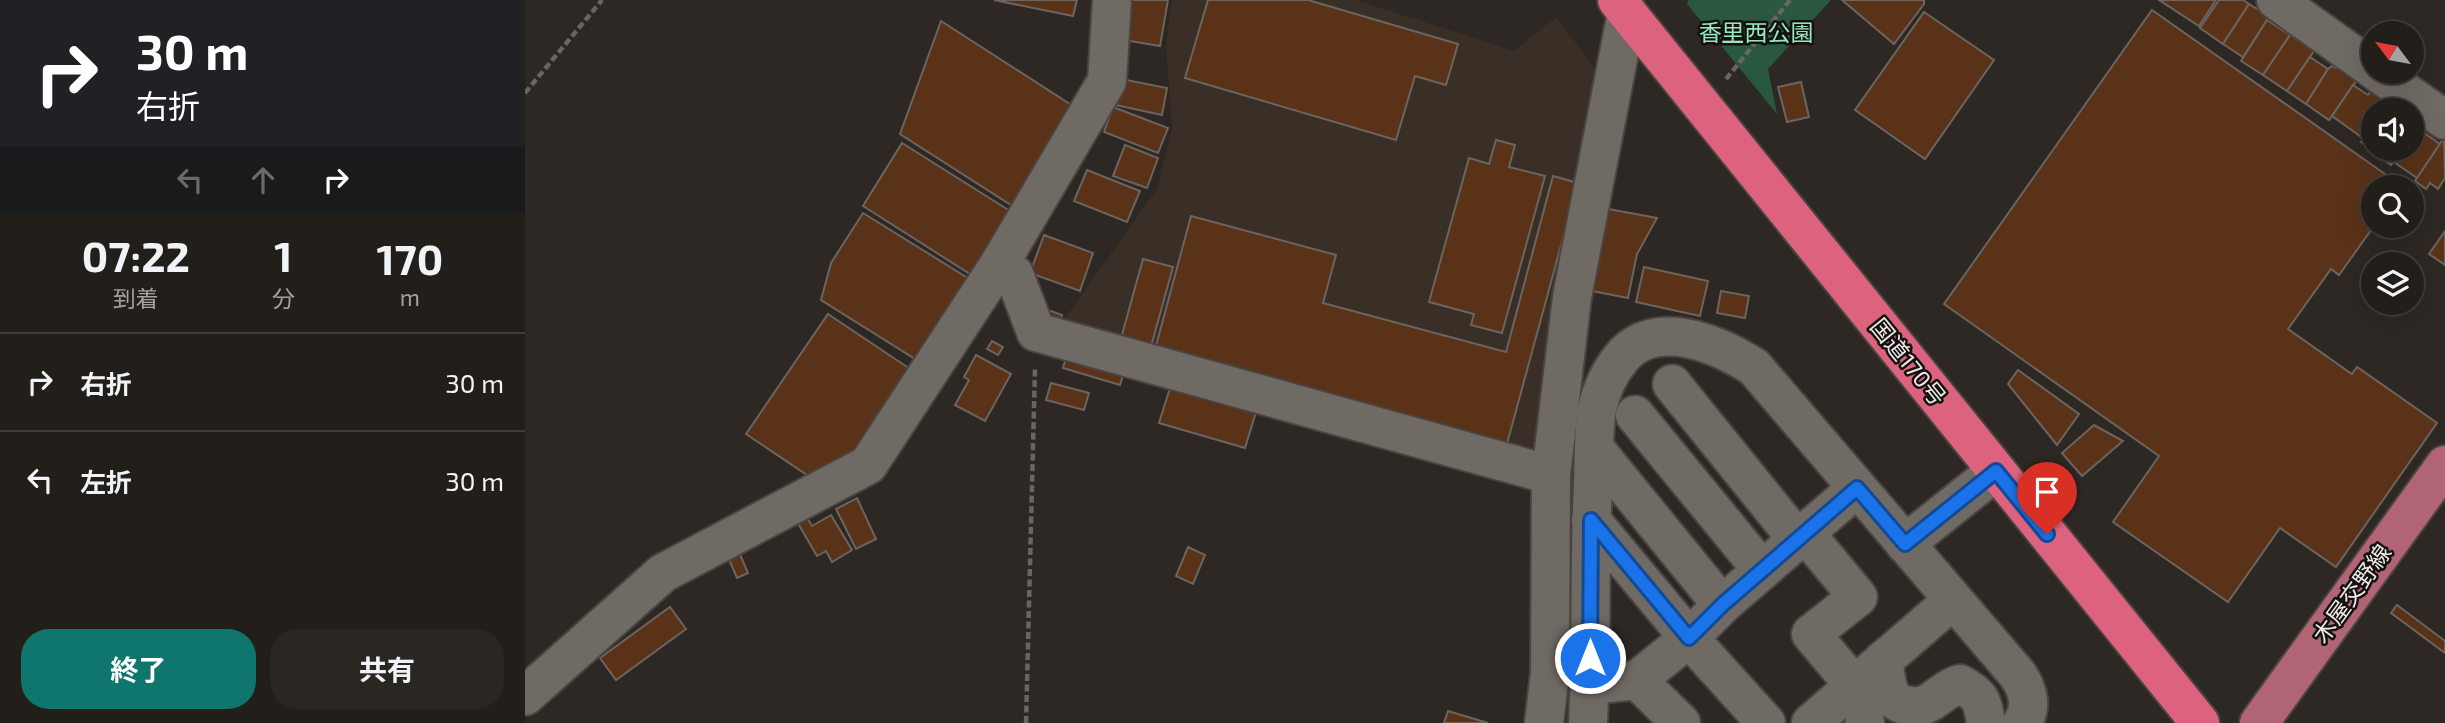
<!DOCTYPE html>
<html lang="ja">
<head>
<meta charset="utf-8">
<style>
  :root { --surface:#221e1a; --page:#2a2723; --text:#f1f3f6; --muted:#a2a2a2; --line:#3f3c39; --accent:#0f766e }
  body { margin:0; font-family:"Exo 2","Noto Sans JP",sans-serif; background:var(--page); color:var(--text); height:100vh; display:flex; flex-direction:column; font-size:26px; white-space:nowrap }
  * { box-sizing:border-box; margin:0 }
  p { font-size:23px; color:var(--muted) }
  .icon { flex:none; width:38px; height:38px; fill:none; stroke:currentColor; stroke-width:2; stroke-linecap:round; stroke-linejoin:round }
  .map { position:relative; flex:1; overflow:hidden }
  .sheet { display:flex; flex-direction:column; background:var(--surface); width:525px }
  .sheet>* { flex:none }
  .top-card { background:#202124; color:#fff; overflow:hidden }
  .needle { width:46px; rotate:302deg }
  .tools { position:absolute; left:1836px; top:21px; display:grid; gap:14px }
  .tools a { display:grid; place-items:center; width:63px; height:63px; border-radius:50%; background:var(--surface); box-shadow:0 7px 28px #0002,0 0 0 2px var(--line); font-size:35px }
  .pin { position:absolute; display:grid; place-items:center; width:60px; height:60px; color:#fff; margin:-72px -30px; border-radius:50% 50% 50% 0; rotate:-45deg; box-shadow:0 0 7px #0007 }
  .pin .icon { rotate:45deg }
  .me { position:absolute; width:77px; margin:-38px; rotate:0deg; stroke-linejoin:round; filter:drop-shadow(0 0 5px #0008) }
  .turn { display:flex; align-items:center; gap:24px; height:147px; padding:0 21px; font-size:32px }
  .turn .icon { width:91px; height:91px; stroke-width:2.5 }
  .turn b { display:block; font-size:49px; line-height:60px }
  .lanes { display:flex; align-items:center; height:66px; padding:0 21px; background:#0003; justify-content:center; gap:35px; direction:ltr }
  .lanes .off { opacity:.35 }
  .eta { display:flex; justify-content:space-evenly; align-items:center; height:119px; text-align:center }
  .eta b { font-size:42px; font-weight:700; line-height:49px }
  .cta { display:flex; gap:14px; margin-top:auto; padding:14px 21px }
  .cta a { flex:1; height:80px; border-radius:28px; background:var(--accent); color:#fff; font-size:28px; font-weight:700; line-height:80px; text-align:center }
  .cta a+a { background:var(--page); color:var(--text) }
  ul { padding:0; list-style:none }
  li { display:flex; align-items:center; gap:21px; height:98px; padding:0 21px; border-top:2px solid var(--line) }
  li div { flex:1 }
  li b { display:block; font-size:26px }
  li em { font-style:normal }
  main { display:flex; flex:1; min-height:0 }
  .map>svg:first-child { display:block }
</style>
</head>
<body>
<main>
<section class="sheet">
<div class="top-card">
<div class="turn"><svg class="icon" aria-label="right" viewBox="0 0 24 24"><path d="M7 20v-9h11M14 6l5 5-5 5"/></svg><div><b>30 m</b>右折</div></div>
<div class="lanes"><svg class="icon off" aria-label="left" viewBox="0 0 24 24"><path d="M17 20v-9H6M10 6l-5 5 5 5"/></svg><svg class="icon off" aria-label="ahead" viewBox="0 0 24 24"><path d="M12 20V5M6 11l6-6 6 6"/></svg><svg class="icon" aria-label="right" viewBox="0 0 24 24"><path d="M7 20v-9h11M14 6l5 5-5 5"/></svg></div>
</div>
<div class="eta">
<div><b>07:22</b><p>到着</p></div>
<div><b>1</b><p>分</p></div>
<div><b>170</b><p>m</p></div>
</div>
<ul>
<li><svg class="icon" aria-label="right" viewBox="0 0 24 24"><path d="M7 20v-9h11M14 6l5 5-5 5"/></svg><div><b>右折</b></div><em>30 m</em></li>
<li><svg class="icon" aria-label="left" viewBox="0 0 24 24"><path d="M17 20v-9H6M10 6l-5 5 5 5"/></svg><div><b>左折</b></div><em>30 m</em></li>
</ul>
<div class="cta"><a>終了</a><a>共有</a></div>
</section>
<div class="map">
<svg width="1920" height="723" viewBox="0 0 1920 723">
  <rect width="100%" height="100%" fill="#2d2823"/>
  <path fill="#3a2f27" d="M647,0h184l158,51 42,-34 47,62 -63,388 -482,-139 99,-139 15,-60 -6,-84z"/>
  <path fill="#295740" d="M1163,0h143l-63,69 9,45 -90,-110z"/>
  <g fill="#593218" stroke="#6b6460" stroke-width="2">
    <path d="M469,0h83l-4,16z"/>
    <path d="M599,0h44l-8,46 -42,-7z"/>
    <path d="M683,0h100l150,44 -12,41 -31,-9 -19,64 -211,-62z"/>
    <path d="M1317,0h82v4l-30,40z"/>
    <path d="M1634,0h57l-17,26z"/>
    <path d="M1694,0h24l6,4 -26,40 -23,-16z"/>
    <path d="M1724,4l8,5 2,-3 12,8 -28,43 -20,-13z"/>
    <path d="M1627,10l250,176 -29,1 1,39 -35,49 -8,-6 -43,60 64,45 5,-7 80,56 -101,144 -56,-39 -52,74 -115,-80 46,-66 -215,-152z"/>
    <path d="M1399,12l70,48 -69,99 -70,-49z"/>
    <path d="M1742,20l23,15 -27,40 -22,-14z"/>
    <path d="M416,21l132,85 -62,99 -111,-71z"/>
    <path d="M1765,35l24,16 -27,40 -24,-16z"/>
    <path d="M1785,57l18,12 -22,35 -19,-13z"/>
    <path d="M1814,64l20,13 -30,43 -23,-16 22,-35 4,-3 4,2z"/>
    <path d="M591,78l51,10 -5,27 -51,-11z"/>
    <path d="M1276,82l8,35 -22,5 -9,-35z"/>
    <path d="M1828,85l15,10 5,-7 10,7 -5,7 12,8h-17v37l-3,-2 -1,2 -8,-5 3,-3 -32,-23z"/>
    <path d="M588,107l55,21 -10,25 -54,-21z"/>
    <path d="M1892,128l23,16 -23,34 -23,-16 9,-13h8v-13z"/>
    <path d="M1919,138l1,40 -7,11 -8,-6 -4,6 -11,-8z"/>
    <path d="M971,140l19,5 -6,22 36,9 -43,157 -31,-8 3,-11 -45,-12 40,-144 20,6z"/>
    <path d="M377,143l108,68 -40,63 -107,-68z"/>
    <path d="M600,145l33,13 -11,30 -34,-12z"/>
    <path d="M1855,149h23l-12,16 -15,-10z"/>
    <path d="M562,170l53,21 -13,31 -53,-21z"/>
    <path d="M1028,176l25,7 -73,268 -352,-94 38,-141 145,39 -13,48 183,49z"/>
    <path d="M1078,208l54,10 -20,36 -9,44 -41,-8z"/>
    <path d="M338,213l108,67 -51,82 -99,-62 10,-37z"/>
    <path d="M1920,231v34l-16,-11z"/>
    <path d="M519,235l49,18 -13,38 -50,-18z"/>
    <path d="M618,259l30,8 -23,83 -30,-8z"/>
    <path d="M1119,267l64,14 -8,35 -64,-14z"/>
    <path d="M1196,291l28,5 -4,22 -28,-5z"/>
    <path d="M523,310l14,5 -3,8 -14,-5z"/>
    <path d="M303,314l82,55 -58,85 -42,23 -64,-43z"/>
    <path d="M467,341l11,6 -5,8 -11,-6z"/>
    <path d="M451,355l35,19 -26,47 -30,-16 14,-25 -5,-3z"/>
    <path d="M541,358l57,17 -3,10 -57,-17z"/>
    <path d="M1493,370l61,44 -22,31 -49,-61z"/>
    <path d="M526,383l38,10 -5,17 -38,-10z"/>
    <path d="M645,388l86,24 -11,36 -86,-25z"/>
    <path d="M1569,425l29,16 -41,35 -20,-23z"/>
    <path d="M332,498l19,41 -20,10 -20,-40z"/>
    <path d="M280,514l7,12 19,-11 21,35 -20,12 -6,-11 -9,5 -21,-36z"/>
    <path d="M663,547l17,8 -12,29 -17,-8z"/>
    <path d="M214,552l9,21 -11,5 -9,-21z"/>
    <path d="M1872,605l48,36v12l-54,-40z"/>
    <path d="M145,607l16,22 -70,51 -16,-22z"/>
    <path d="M923,711l40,12h-44z"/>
  </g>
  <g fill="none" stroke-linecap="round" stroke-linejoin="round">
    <defs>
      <g id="minor">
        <path d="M1751,0l97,69"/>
        <path d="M1852,72l68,48"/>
        <path d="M475,263l14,11 22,58 515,143"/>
        <path d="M1147,384l125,155"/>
        <path d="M1110,415l127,155"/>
        <path d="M1070,449l127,156"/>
        <path d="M1066,520l98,118 77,85"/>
        <path d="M1280,533l53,64 -47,37 43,51"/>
        <path d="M1380,544l91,-73"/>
        <path d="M1358,660c4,21 2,44 28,46 7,1 15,-1 21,-5 11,-7 15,-13 28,-17 21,11 22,16 26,39"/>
        <path d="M1112,680l44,43"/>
        <path d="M1336,680l4,43"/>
        <path d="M1065,685l47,-5 52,-42 33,-33 135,-117"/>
        <path d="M0,696l138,-123 205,-108 132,-202 107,-182 5,-81"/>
        <path d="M1019,723l6,-50 1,-198 21,-178 55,-285"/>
        <path d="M1063,723c4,-80 1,-160 5,-239 1,-24 0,-51 4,-75 4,-18 13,-38 25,-52 34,-40 96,-13 132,10l264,308c10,15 15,32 4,48"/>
        <path d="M1286,723l142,-123"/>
      </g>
      <path id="major" d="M1734,723l186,-258"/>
      <path id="highway" d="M1092,0l583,723"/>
    </defs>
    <use href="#minor" stroke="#494441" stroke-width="42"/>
    <use href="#major" stroke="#494441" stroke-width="42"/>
    <use href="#highway" stroke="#494441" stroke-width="42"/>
    <g stroke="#696560" stroke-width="4.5" stroke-dasharray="7 3.5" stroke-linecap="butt">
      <path d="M1201,79l64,-79"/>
      <path d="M0,93l77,-93"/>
      <path d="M501,723l9,-355"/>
    </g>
    <use href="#minor" stroke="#706a65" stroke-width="38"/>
    <use href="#major" stroke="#b16574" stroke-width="38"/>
    <use href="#highway" stroke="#dd627e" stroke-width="38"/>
  </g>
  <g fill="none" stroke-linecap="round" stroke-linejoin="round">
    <defs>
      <path id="route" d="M1065,658l1,-138 98,118 33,-33 135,-117 48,56 91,-73 51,63"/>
    </defs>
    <use href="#route" stroke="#114b97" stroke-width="18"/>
    <use href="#route" stroke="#1a73e8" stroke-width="12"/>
  </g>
  <g text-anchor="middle" stroke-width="5" stroke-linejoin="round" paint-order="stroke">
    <g font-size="23" fill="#98e8bd" stroke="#13110f">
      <text x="1231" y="41">香里西公園</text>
    </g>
    <g font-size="23" fill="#edeae7" stroke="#13110f">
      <text transform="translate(1383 362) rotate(51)" y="8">国道170号</text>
      <text transform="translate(1827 594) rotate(-54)" y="8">木屋交野線</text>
    </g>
  </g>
</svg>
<div class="tools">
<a><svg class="needle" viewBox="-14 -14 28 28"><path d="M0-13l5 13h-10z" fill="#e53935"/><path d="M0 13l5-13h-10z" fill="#a2a2a2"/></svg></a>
<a><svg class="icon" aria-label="sound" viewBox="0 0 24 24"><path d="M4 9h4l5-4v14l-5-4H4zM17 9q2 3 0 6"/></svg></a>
<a><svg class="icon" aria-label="search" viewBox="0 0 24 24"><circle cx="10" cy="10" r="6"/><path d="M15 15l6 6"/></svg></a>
<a><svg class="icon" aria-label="layers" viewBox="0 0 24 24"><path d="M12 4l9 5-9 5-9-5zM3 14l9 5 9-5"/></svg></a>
</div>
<div class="pin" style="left:1522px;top:534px;background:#d93025"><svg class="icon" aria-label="arrive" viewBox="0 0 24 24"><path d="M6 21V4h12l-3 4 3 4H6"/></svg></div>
<svg class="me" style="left:1065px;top:658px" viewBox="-20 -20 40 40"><circle r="17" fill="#1a73e8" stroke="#fff" stroke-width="3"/><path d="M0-11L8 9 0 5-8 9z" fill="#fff"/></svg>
</div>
</main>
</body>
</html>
